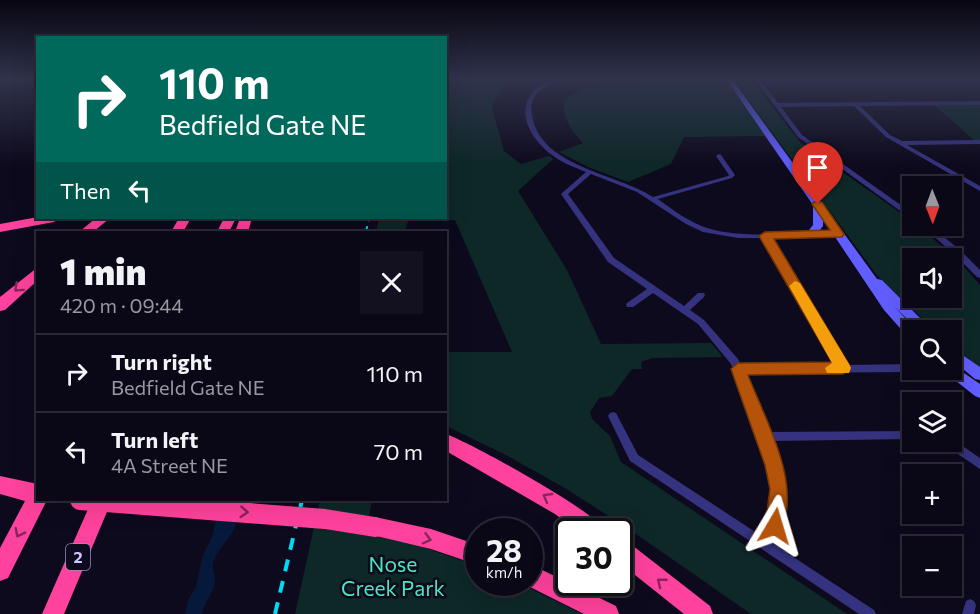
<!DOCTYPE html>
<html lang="en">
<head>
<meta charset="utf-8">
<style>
  :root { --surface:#0a0816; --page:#13111f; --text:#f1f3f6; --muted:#999aa1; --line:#2a2935 }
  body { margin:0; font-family:Commissioner,sans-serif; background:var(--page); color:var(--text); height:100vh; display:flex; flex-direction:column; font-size:22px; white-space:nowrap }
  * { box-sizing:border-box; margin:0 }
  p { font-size:20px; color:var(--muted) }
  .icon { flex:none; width:33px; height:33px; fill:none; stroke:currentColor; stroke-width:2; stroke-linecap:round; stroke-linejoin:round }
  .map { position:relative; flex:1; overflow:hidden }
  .drawer { position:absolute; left:36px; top:231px; width:411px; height:270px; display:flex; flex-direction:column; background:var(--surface); border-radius:0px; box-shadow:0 6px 24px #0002,0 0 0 2px var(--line) }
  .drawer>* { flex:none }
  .hud { position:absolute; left:36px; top:36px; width:411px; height:183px; border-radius:0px; box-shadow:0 6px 24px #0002,0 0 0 2px var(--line); background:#00695c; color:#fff; overflow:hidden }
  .needle { width:39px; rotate:179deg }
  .fabs { position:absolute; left:902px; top:176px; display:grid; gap:12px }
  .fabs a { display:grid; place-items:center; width:60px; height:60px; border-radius:0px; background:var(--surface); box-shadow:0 6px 24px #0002,0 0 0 2px var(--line); font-size:30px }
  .speed { position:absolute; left:465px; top:518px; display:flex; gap:12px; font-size:30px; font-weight:700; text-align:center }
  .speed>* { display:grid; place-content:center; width:78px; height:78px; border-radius:50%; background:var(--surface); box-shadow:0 6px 24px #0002,0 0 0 2px var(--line); line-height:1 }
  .speed small { font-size:15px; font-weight:400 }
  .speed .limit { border:3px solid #111; border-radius:9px; background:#fff; color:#111 }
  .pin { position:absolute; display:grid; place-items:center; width:51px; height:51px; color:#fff; margin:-62px -26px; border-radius:50% 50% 50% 0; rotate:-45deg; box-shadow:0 0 6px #0007 }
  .pin .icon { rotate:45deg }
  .me { position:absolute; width:66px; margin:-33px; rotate:7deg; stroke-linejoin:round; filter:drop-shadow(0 0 4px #0008) }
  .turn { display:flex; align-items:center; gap:21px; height:126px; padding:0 24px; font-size:27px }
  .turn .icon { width:78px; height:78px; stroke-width:2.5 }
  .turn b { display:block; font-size:42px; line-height:51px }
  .then { display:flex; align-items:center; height:57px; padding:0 24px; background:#0003; gap:12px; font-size:22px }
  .round { display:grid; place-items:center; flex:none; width:63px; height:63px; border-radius:0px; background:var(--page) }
  .overview { display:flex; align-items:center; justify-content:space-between; height:102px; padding:0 24px }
  h1 { font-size:36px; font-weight:800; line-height:45px }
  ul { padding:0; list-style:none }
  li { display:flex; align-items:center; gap:18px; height:78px; padding:0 24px; border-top:2px solid var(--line) }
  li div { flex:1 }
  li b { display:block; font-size:22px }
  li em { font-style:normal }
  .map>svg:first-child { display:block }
</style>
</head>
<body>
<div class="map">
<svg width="980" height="614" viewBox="0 0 980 614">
  <rect width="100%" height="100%" fill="#0e0a1d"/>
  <g fill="#0d2827" fill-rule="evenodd">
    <path d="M446,79h66l-8,4 -12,24 12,44 17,13 28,-8 4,3 -35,32 49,79 34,74 110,-1 12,14 -71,1 -11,4 1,7h-10l-20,27 -13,2 -9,14 2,7 18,17 11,26 226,152h-96l-125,-87 -63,-40 -59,-33 -58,-28v-74h66l-57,-132 -47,1 -3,11h-29l3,-14h67z"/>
    <path d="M641,79h84l40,57 -81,1 -13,27 -43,18 -40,-15 -29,-15 24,-9c-12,-14 -21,-24 -19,-43l17,-11 62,-4z"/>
    <path d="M733,79h17l50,63 112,79v4h5l41,35 22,25v83l-29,-24v-14h-17l-58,-56zM912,258h39v39h-39z"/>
    <path d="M980,103v39h-4l-43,-38z"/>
    <path d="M320,500h52l-6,32 45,11 67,23v16h39l65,32h-287z"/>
  </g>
  <path fill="#06193b" d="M220,500h15c10,29 -11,38 -21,60 -3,7 0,11 1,19 1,11 -11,23 -13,35h-17l3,-14 8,-13 7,-32 9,-18z"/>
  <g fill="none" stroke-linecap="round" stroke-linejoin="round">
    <g fill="#35327f" fill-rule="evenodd">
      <path d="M553,79h6c-20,12 -32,15 -26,41 11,47 85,54 120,77l75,-21 1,-1 -13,-19 3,-2 2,1 14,20 -3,3 -74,21c15,11 31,23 49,29 39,12 90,4 131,4l4,2 -4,2 -67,2 75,127 66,-1v5h4l-1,2 -3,1 -168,1 25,59 143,-1v8l-140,2 12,48 -3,37 -9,17 102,67 2,4h-17l-229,-153 -22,-45 2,-3 3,-1 3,1 22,42 125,82 6,-12 5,-36 -13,-52 -30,-73 -33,-40 -45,-31 -20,14h-6l-1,-2 1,-2 20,-14 -39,-27 -47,-68 25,-22c-12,-5 -24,-9 -34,-17 -30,-22 -41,-60 1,-76zM591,174l46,18 49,32 17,8 35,6h26l72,127h-95l-3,-6 -34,-39 -14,-10 14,-13 1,-2 -1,-2h-6l-14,13 -70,-48 -46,-64z"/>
      <path d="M755,79h4l19,24 202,-2v4l-120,1 30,29 12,6 78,-1v4l-73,1 73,41v5l-94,-54 -32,-31 -73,1 21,28 110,78v5h-2l-112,-81z"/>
      <path d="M921,225h8l31,25 20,20v8l-3,-1 -23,-23z"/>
      <path d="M951,438l29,20v11l-37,-25 -1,-3h9z"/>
      <path d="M970,599l4,2 2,4 -2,9h-12l4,-13z"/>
    </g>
    <g fill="#615eff" fill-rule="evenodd">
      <path d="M726,79h6l145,200 5,1 50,50h-14l-24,-24 22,24h-4v9l-4,-2 -24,-27 -61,-91v7l-8,10h-8l-1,-2 7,-9v-20z"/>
      <path d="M951,347l29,20v13l-5,-1 -24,-20z"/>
      <path d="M912,358v11h2l-7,4 -5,-1 -2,-4 7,-9z"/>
      <path d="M951,364l29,20v14l-5,-2 -29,-23 -2,-4h7z"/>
    </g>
    <g fill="#ff429d" fill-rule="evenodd">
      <path d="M38,217l22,1 -6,4 -54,10v-8z"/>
      <path d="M96,218h14l-17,14h-14z"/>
      <path d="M179,218h12l-8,14h-12z"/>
      <path d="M224,218h12l-7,14h-12z"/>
      <path d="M240,218h12l-4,14h-13z"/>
      <path d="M38,267v13l-33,30 -5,1v-14z"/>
      <path d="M446,434c25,9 151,78 159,97h-27l-23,-17 -109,-63z"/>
      <path d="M0,476l38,8v16h9l-39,78 -8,3v-33l25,-47 -25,-7z"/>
      <path d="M92,500h20l-48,114h-22z"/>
      <path d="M375,517l56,12 47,16v20l-47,-16 -63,-15 -3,-7 3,-7z"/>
      <path d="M620,539l8,3 82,64 3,8h-29l-64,-51z"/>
      <path d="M530,564l86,42 3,8h-35l-62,-31 8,-1z"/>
    </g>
    <path stroke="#00daf2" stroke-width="2" stroke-dasharray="6 5" stroke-linecap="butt" d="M366,232l3,-14"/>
    <path stroke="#00daf2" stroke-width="4" stroke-dasharray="12 10" stroke-linecap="butt" d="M275,614l27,-114"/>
    <path stroke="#ff429d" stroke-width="20" d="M80,500l245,19 50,8"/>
  </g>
  <defs><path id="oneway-chevron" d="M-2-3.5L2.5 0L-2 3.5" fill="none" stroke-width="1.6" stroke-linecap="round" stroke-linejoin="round" transform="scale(1.5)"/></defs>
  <g stroke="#86265d">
    <use href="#oneway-chevron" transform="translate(18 288) rotate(138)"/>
    <use href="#oneway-chevron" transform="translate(547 497) rotate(-150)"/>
    <use href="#oneway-chevron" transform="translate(244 512) rotate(4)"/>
    <use href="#oneway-chevron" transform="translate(19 533) rotate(117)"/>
    <use href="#oneway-chevron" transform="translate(427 539) rotate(15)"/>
    <use href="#oneway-chevron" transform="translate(661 582) rotate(-142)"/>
  </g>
  <linearGradient id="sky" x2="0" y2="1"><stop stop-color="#080610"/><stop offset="0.48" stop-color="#30334c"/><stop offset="1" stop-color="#30334c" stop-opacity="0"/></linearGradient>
  <rect width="980" height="165" fill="url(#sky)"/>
  <path fill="#b45309" stroke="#753606" stroke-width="1.5" d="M814,202h8l22,32 -2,3 -68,2 77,129 -8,6 -95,1c18,47 54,107 33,158l-6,2 -7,-2 -3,-7 5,-37 -5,-24 -34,-96 7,-6 94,-1 -73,-126 6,-4 65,-2 -18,-26z"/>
  <path fill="#f59e0b" d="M795,281l5,2 49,81 2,4 -2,5h-22l-2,-5 7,-5 -43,-77z"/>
  <g text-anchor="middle" stroke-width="5" stroke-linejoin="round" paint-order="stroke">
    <rect fill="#0e0a1d" stroke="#948ebb" stroke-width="1.5" x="66" y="544" width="24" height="26" rx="4.5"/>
    <g font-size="16" font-weight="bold" fill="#cdc7ff">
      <text x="78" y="563">2</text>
    </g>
    <g font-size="21" fill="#4de5be" stroke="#0e0a1d">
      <text x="393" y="572">Nose<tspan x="393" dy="24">Creek Park</tspan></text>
    </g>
  </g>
</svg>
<div class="fabs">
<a><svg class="needle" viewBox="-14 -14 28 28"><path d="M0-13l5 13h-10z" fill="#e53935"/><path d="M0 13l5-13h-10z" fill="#999aa1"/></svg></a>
<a><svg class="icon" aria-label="sound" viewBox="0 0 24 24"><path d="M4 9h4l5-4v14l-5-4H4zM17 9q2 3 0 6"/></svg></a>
<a><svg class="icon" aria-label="search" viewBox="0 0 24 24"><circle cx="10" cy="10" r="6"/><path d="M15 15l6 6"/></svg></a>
<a><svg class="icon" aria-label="layers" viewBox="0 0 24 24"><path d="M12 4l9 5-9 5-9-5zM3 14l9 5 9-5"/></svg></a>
<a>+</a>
<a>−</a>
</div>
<div class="speed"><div>28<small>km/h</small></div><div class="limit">30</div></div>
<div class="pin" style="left:818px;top:204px;background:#d93025"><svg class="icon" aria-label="arrive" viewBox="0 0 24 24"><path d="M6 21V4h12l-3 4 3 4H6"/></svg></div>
<svg class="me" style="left:775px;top:526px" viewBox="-20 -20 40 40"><path d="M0-17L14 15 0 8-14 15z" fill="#b45309" stroke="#fff" stroke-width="4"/></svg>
<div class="hud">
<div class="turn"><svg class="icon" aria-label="right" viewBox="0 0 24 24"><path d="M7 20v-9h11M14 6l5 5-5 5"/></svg><div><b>110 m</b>Bedfield Gate NE</div></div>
<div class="then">Then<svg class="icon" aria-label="left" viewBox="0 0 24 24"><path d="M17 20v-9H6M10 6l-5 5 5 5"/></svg></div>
</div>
<section class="drawer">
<div class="overview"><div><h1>1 min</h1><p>420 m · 09:44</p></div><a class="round"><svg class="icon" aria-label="close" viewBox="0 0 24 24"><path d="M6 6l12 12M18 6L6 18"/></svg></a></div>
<ul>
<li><svg class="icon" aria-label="right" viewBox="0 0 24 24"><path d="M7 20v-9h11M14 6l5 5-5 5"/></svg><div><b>Turn right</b><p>Bedfield Gate NE</p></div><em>110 m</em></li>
<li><svg class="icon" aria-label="left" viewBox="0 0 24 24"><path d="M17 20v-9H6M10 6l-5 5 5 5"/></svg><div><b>Turn left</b><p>4A Street NE</p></div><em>70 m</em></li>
</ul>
</section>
</div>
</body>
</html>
